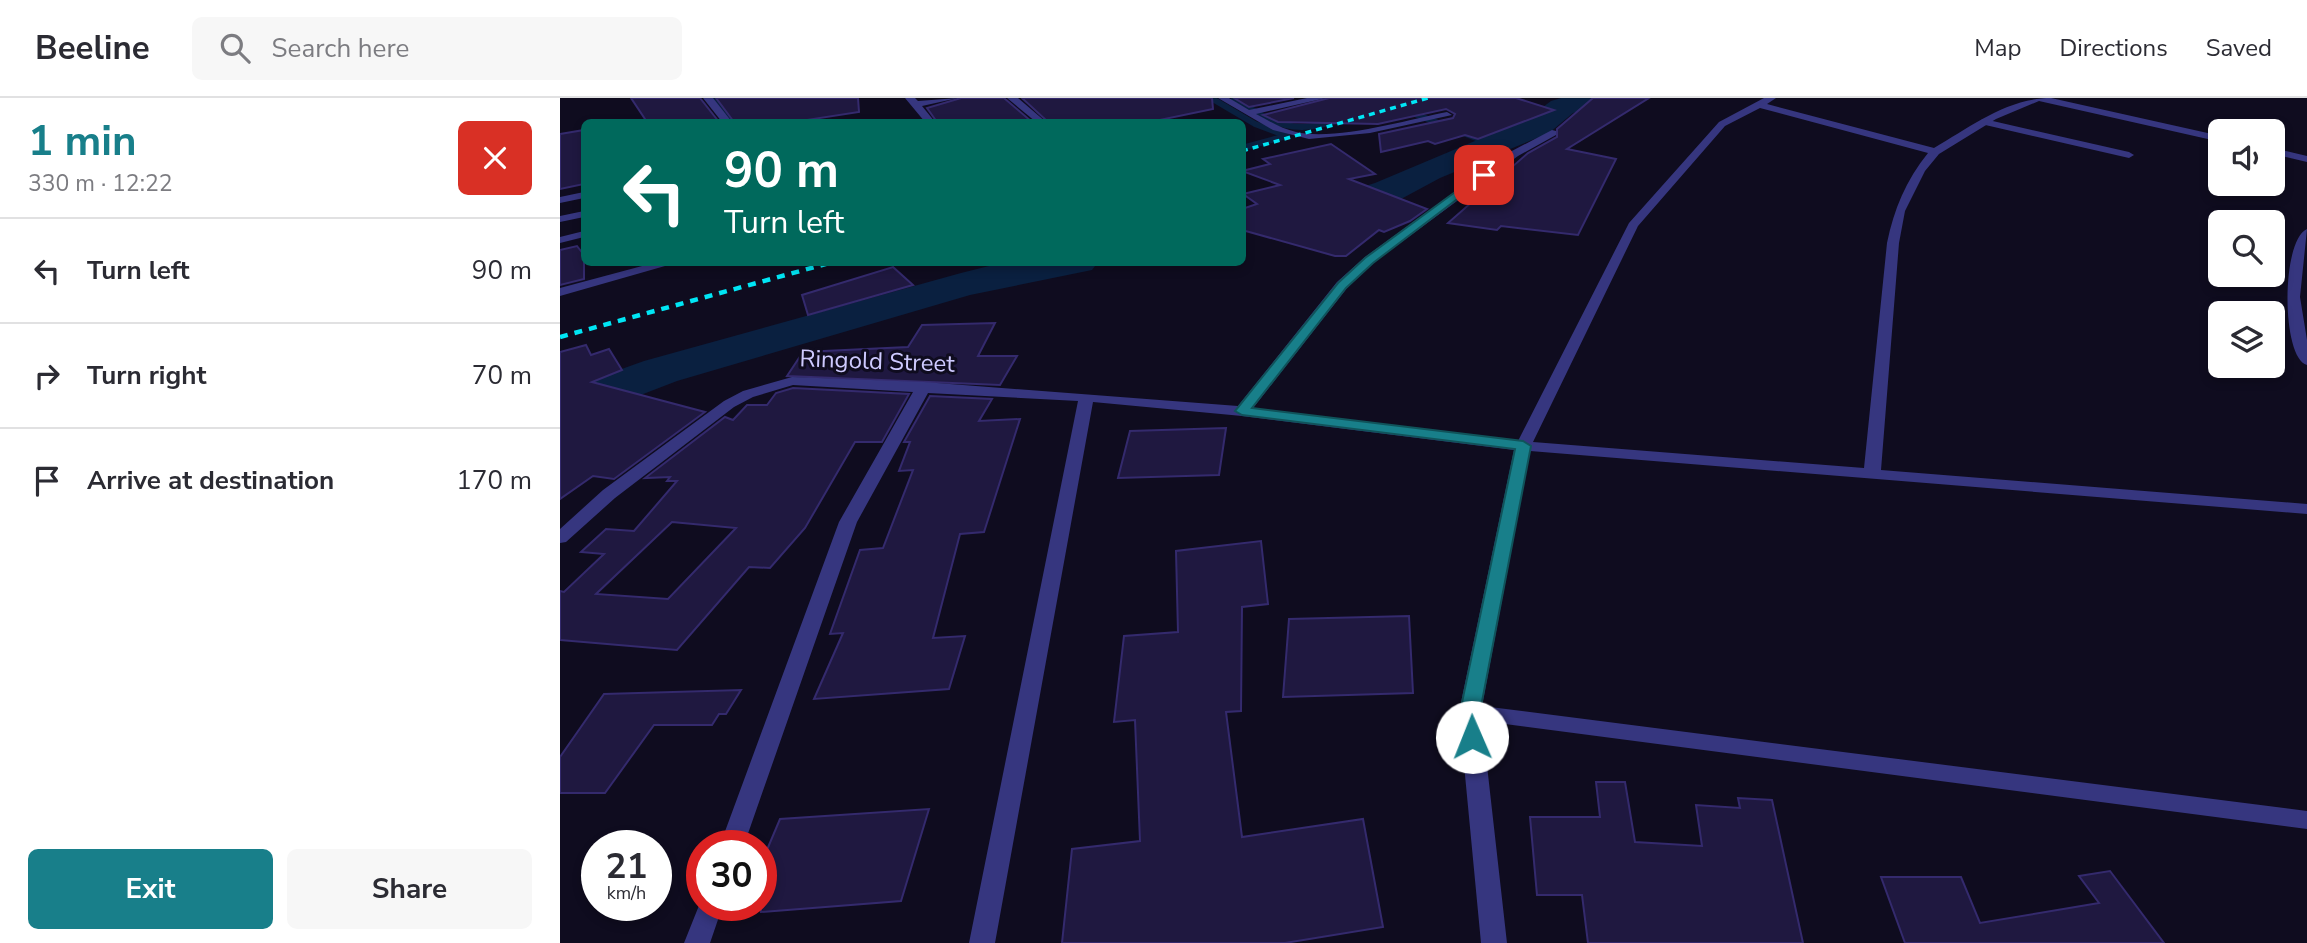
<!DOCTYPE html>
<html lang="en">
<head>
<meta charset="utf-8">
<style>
  :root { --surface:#fff; --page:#f7f7f7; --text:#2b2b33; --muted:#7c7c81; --line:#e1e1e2; --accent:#187f8a }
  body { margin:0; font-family:"Nunito Sans",sans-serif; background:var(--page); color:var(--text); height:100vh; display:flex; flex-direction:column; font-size:26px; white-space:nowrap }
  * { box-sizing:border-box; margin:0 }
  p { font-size:23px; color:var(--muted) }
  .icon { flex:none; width:38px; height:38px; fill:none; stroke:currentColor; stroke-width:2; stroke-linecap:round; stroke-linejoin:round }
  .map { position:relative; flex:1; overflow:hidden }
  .drawer { display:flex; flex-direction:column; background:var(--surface); width:560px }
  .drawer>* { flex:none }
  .banner { position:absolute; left:21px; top:21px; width:665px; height:147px; border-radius:10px; box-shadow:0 4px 10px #0003; background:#00695c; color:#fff; overflow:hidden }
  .controls { position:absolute; left:1648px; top:21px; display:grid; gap:14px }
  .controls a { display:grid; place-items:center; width:77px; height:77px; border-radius:10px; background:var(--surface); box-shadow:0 4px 10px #0003; font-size:35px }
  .speed { position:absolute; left:21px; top:732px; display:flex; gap:14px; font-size:35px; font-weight:700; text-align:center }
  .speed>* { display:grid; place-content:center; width:91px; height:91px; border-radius:50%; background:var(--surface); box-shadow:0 4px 10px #0003; line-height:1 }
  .speed small { font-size:18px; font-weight:400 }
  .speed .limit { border:10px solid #d22; background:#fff; color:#111 }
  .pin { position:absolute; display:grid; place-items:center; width:60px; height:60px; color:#fff; margin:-30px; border-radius:14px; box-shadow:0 4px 10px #0006 }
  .me { position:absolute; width:77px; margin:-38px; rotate:359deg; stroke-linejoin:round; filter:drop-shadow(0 0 5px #0008) }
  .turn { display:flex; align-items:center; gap:24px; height:147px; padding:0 28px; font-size:32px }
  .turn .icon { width:91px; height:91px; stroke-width:2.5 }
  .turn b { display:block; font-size:49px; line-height:60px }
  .round { display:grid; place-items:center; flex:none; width:74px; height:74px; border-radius:10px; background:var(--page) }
  .overview { display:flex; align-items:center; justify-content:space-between; height:119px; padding:0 28px }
  h1 { font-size:42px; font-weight:700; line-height:52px; color:var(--accent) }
  .button { display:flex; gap:14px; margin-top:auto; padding:14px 28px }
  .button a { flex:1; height:80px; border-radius:10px; background:var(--accent); color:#fff; font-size:28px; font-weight:700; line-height:80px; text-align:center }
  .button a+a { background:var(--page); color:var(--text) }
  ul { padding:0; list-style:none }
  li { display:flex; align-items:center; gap:21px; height:105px; padding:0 28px; border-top:2px solid var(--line) }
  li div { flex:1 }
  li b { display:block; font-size:26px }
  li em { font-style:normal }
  header { display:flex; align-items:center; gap:42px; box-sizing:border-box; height:98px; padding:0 35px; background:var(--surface); border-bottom:2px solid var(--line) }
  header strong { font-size:33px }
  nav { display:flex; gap:38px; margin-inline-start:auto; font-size:24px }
  .search { width:490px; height:63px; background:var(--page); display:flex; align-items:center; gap:18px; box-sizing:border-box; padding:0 24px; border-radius:10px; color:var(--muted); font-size:26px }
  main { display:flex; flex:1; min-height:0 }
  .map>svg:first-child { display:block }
</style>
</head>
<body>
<header>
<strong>Beeline</strong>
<div class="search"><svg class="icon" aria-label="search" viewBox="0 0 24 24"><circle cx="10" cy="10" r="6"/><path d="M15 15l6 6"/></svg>Search here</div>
<nav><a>Map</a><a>Directions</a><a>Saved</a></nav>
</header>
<main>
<section class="drawer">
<div class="overview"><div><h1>1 min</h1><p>330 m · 12:22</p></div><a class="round" style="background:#d93025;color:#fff"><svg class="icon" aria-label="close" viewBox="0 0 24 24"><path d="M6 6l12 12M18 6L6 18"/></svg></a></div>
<ul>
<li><svg class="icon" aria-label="left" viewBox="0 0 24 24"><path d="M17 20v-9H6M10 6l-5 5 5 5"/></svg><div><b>Turn left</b></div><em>90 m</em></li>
<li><svg class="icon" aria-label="right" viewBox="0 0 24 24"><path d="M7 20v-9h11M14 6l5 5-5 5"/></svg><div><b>Turn right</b></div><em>70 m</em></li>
<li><svg class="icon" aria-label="arrive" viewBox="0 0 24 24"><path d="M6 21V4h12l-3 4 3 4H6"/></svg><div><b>Arrive at destination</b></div><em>170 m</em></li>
</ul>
<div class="button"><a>Exit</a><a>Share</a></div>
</section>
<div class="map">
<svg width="1747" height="845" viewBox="0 0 1747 845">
  <rect width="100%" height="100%" fill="#0f0c1f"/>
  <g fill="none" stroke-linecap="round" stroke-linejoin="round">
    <g stroke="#0a2040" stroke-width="6">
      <path d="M156,0l19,24"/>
      <path d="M651,0l44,26 32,12"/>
      <path d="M674,0c40,27 61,38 108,21"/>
      <path d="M829,0l19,9 2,5 84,33"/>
      <path d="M682,50l44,-12"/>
    </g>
    <g fill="#0a2040" fill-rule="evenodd">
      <path d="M1001,0h49l-4,6 -33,9 -24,20 -109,45 -39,21 -90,27 -13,-3 -6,-8 6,-8 77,-24 152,-64 24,-18z"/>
      <path d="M538,164l-6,8 -122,25 -293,86 -52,20 -47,27 -18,4v-36l31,-16 53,-19 317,-88 44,-11z"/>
    </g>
  </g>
  <g fill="#1f1840" stroke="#342a6d" stroke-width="2" fill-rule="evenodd">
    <path d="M71,0h69l19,24h-72z"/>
    <path d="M156,0h142l1,14 -65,10h-23l-2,-2 -35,2z"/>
    <path d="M401,0h43l28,24h-95l-10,-14z"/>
    <path d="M462,0h190l1,11 -63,13 -44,-2 -58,2z"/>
    <path d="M674,0h60l-45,9z"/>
    <path d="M769,0h187l38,12 -76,29 -13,-4 -30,9 -7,-3 -47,11 -2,-18 74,-16 2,-4 -9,-5 -68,15 -100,-2 -15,-7z"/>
    <path d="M1033,0h56l-82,51 49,10 -38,76 -77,-9 -4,4 -49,-7 80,-70 29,-16v-8z"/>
    <path d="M24,32v54l-24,5v-55z"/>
    <path d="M771,46l44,30 -26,5 78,30 -17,12 -26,11 -5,-2 -33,26h-11l-93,-26v-21l15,-5 -14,-10 37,-9 -38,-14 28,-7 -7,-5z"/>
    <path d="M17,148l7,9v24l-24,6v-35z"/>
    <path d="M333,169l20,18 -105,30 -6,-20z"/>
    <path d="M435,225l-17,33h39l-17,29 -213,-9 16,-24 105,-5 14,-22z"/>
    <path d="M26,247l5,10 18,-6 13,21 -30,12 113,30 -91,67 -21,-3 -33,23v-147z"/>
    <path d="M233,290l116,6 -27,48h-27l-50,86 -35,40 -21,-1 -72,83 -117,-10v-49l4,1 40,-38 -23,-2 25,-23 28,2 43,-50h-10l3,-4 -25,1 80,-61 8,3 14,-15h20l9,-12zM112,424l64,6 -68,71 -72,-5z"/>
    <path d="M370,298l62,3 -13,22 41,-2 -36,113 -24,2 -27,104 32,-2 -16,53 -135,10 29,-66 -13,1 30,-84 23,-2 30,-78 -14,1 11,-29h-6z"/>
    <path d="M666,330l-7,47 -101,3 12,-47z"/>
    <path d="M701,443l7,63 -26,3 -1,104 -15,1 16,125 121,-18 20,108 -98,16h-223l10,-94 68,-8 -5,-121 -21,2 10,-86 54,-4 -2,-81z"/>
    <path d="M849,518l4,77 -130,4 6,-78z"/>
    <path d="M181,592l-15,24h-7l-7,11h-58l-49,68h-45v-36l44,-63z"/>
    <path d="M1036,684h29l10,60 67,4 -6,-41 44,3 -2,-10 34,2 31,143h-215l-6,-48h-45l-7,-78h70z"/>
    <path d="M369,711l-28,92 -140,11v-48l19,-45z"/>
    <path d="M1550,773l54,72h-259l-24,-66h80l19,46 119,-20 -20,-27z"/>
  </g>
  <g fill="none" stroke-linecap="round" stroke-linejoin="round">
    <g fill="#36367f" fill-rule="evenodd">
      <path d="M1424,21l145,33 5,3 -5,3 -148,-34v-4z"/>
      <path d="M24,94v6l-24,5v-6z"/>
      <path d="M24,113v6l-24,5v-6z"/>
      <path d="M24,133v6l-24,6v-6z"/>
    </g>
    <g fill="#36367f" fill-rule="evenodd">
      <path d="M143,0h10l19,24h-10z"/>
      <path d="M345,0h10l3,3 40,-3 -36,8 13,16h-10z"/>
      <path d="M447,0h11l28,24h-10z"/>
      <path d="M658,0h11l20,12 58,-12h19l-70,16c13,7 26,15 40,18 39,9 111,-12 151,-20l5,3 -82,18 -61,6 -36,-9z"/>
      <path d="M1204,0h12l-9,6 167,44c36,-21 73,-50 117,-50l170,38v6l-182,-41 -43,18 -57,35 -14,17 -20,40 -6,32 -18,227 426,34v10l-777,-63 -48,255 825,105v18l-825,-108 25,222h-26l-22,-231 55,-262 -272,-34 -149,-14 -98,541h-26l109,-542 -150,-8 -71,129 -113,323h-24l119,-323 74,-130 -120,-7 -40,12 -19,10 -119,91 -49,44 -6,1v-14l43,-39 121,-89 19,-10 49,-14 132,5 314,24 99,-124 28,-25 145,-105 42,-22 4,1v4l-38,21 -145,107 -26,25 -94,120 265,33 111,-218 90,-101zM1200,10l168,45c-22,27 -34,56 -41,90l-23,225 -331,-26 105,-216 87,-100z"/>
      <path d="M1713,50l34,8v6l-34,-8z"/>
      <path d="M1747,131l-7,68 7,43v25c-26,-7 -26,-125 0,-136z"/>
      <path d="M97,164h22l-119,34v-8z"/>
      <path d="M142,800v7h21l-13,38h-26z"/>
    </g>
    <path stroke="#00e6f5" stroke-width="3.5" stroke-dasharray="6 5" stroke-linecap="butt" d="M682,53l186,-53"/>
    <path stroke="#00e6f5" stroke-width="4.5" stroke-dasharray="8 7" stroke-linecap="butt" d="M0,239l273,-75"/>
  </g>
  <path fill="#187f8a" stroke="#10535a" stroke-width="2" d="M921,75l8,2 -116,88 -27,25 -94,120 271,33 8,5 -51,266 2,25 -10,7 -9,-7 -3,-25 55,-263 -273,-34 -7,-4 103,-128 27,-25z"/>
  <g text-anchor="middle" stroke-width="6" stroke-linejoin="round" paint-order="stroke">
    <g font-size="24" fill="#cecaff" stroke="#0f0c1f">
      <text transform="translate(317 263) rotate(2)" y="8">Ringold Street</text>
    </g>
  </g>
</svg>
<div class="controls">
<a><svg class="icon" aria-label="sound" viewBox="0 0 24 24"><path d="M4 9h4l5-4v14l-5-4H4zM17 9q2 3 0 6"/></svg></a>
<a><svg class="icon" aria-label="search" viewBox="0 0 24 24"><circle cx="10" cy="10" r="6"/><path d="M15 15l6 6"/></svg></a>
<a><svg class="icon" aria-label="layers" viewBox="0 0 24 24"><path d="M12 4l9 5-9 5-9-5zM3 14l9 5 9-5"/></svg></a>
</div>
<div class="speed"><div>21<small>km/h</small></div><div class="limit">30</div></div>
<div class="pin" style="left:924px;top:77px;background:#d93025"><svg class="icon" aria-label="arrive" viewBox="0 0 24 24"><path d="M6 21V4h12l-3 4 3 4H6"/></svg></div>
<svg class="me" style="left:912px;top:639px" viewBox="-20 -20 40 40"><circle r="19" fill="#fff"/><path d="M0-13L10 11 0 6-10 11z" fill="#187f8a"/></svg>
<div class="banner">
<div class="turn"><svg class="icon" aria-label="left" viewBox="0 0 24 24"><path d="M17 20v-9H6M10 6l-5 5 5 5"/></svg><div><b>90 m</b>Turn left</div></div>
</div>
</div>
</main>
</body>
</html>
